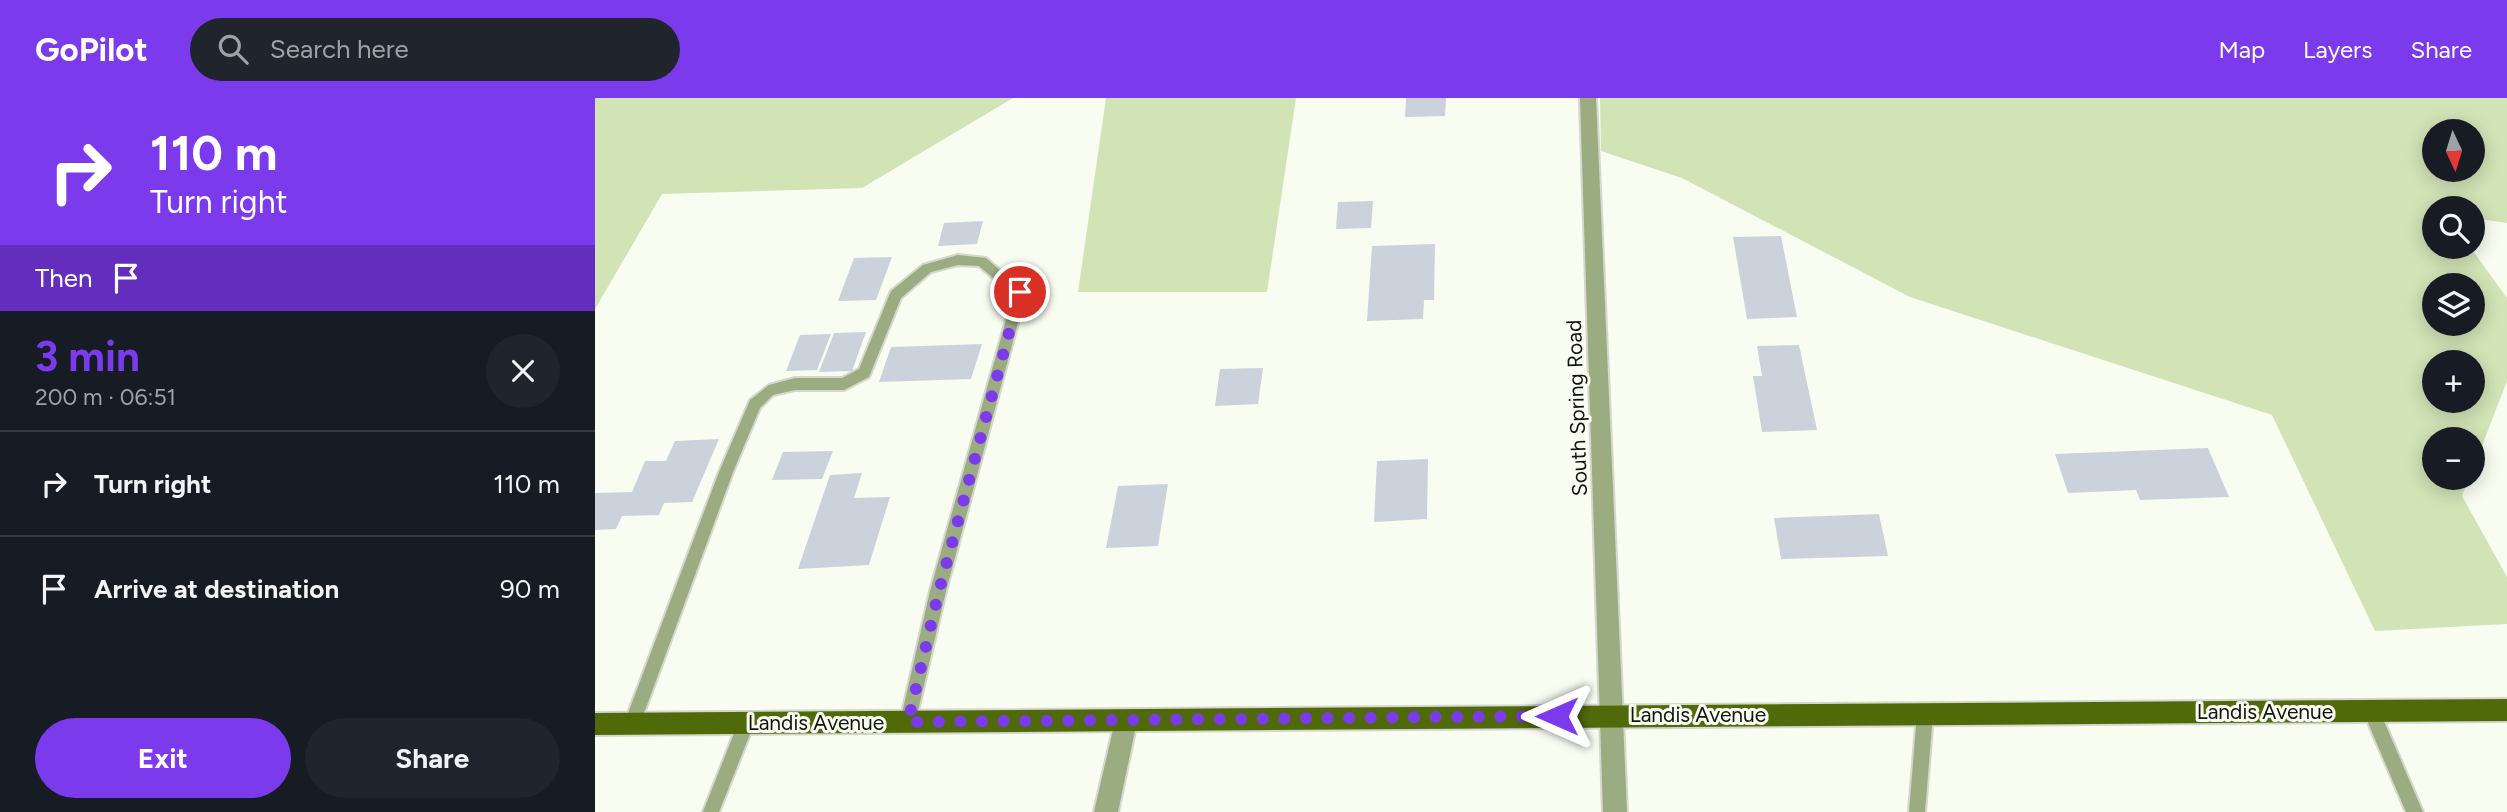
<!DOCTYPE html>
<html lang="en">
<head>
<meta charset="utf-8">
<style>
  :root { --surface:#171b24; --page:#20242c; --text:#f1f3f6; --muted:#9ea1a6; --line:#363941; --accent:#7c3aed }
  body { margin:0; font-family:Figtree,sans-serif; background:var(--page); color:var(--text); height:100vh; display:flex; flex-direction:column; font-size:26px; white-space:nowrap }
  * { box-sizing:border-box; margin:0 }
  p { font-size:23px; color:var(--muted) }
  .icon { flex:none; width:38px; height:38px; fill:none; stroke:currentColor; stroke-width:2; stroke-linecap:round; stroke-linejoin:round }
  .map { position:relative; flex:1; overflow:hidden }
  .sheet { display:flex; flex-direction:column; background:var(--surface); width:595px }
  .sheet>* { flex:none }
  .guide { background:#7c3aed; color:#fff; overflow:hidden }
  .needle { width:46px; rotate:176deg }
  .controls { position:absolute; left:1827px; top:21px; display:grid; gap:14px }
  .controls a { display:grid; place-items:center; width:63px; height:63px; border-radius:50%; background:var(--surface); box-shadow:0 4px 18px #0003; font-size:35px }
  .pin { position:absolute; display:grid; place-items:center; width:60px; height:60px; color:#fff; margin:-30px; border:4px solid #fff; border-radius:50%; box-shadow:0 2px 7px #0007 }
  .me { position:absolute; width:77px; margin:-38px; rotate:270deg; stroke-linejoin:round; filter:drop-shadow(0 0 5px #0008) }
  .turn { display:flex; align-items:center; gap:24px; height:147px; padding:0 35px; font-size:32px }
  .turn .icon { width:91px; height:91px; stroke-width:2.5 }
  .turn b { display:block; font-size:49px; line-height:60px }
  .then { display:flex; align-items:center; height:66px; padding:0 35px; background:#0003; gap:14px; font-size:26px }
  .round { display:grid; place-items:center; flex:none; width:74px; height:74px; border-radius:37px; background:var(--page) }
  .head { display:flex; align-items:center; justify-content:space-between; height:119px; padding:0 35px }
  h1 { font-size:42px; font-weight:700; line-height:52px; color:var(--accent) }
  .button { display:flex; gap:14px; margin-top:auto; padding:14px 35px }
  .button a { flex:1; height:80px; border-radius:42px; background:var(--accent); color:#fff; font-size:28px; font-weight:700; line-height:80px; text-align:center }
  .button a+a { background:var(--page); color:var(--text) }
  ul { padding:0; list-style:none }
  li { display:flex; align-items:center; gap:21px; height:105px; padding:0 35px; border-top:2px solid var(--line) }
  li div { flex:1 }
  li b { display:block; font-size:26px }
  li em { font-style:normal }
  header { display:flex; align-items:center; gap:42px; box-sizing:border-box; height:98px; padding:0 35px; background:var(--accent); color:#fff }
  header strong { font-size:33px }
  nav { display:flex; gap:38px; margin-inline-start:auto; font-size:24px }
  .search { width:490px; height:63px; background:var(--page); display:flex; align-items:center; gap:18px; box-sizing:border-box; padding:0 24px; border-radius:38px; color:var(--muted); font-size:26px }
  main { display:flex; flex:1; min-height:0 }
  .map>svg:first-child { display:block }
</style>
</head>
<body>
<header>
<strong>GoPilot</strong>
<div class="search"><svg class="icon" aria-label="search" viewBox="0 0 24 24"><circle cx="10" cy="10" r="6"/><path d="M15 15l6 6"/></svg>Search here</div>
<nav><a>Map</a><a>Layers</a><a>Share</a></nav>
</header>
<main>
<section class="sheet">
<div class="guide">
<div class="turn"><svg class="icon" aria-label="right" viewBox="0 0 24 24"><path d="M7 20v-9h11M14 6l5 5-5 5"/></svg><div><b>110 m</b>Turn right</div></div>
<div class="then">Then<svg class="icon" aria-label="arrive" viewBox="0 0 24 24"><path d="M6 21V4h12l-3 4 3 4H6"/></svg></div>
</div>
<div class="head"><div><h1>3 min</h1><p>200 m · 06:51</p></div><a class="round"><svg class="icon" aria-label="close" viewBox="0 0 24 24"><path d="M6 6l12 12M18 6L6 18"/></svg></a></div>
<ul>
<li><svg class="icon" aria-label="right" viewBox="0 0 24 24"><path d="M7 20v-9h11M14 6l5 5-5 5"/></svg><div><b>Turn right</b></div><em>110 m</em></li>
<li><svg class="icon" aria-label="arrive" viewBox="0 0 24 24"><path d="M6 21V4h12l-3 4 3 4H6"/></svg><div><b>Arrive at destination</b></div><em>90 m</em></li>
</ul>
<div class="button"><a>Exit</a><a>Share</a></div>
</section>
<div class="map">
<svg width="1912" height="714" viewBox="0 0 1912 714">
  <rect width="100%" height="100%" fill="#f8fcf1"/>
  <g fill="#d2e3b6" fill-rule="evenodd">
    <path d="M0,0h418l-151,90 -200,6 -67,115z"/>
    <path d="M511,0h190l-29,194h-189z"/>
    <path d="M1005,0h907v125l-34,-5v-10h-39v39h36l37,51v83l-34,88v-30h-39v39h35l-7,18 45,81v47l-132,7 -103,-216 -362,-118 -228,-119 -81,-27zM1839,33h39v39h-39zM1878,187v39h-39v-39zM1839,264h39v39h-39z"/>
  </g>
  <g fill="#cbd2db">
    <path d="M811,0h40l-1,18 -40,1z"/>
    <path d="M778,103l-2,27 -35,1 2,-27z"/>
    <path d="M388,123l-6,23 -39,2 6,-23z"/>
    <path d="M1186,138l16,81 -50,2 -14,-82z"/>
    <path d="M840,146l-1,56h-10l-1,19 -56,2 5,-75z"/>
    <path d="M297,159l-16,43 -38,1 16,-43z"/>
    <path d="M271,234l-14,39 -33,1 15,-39z"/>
    <path d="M236,236l-14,36 -31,1 14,-36z"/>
    <path d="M387,246l-11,35 -92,3 12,-35z"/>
    <path d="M1204,247l18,85 -55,2 -9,-56h9l-5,-30z"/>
    <path d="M668,270l-5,36 -43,2 5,-37z"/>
    <path d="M124,341l-27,63 -28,1 -5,12 -37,1 -6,13 -21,1v-37l37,-1 13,-31h21l9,-20z"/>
    <path d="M1613,350l21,49 -89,3 -4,-10 -68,3 -13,-39z"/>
    <path d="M238,353l-11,28 -50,1 11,-28z"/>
    <path d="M833,361l-1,60 -53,3 3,-61z"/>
    <path d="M267,375l-8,25 36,-1 -21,68 -71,4 32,-94z"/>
    <path d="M573,386l-10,62 -52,2 12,-62z"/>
    <path d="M1284,416l9,42 -107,3 -7,-41z"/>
  </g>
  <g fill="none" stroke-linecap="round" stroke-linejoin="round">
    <defs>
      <g id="service">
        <path d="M363,157l28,3 40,35 -80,298 -32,137 -6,2 -6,-2 -2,-6 30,-131 83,-296 -34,-29 -21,-1 -27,7 -30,26 -32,79 -25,13h-49l-22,5 -13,13 -27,64 -93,252 -2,6 -6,2 -6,-2 -2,-6 95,-252 31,-72 19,-15 26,-7h47l17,-9 32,-78 32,-26z"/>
        <path d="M1776,605l6,2 46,107h-17l-43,-101 2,-6z"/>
        <path d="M1330,608l6,2 2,6 -8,98h-16l8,-98 2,-6z"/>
        <path d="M151,618l6,2 2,6 -35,88h-16l37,-94z"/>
      </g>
      <g id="minor">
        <path d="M985,0h16l31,714h-24z"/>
        <path d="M531,612l8,3 3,8 -19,91h-24l21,-91 3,-8z"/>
      </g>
      <path id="primary" d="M1912,601v22l-1912,14v-22z"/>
    </defs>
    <use href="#service" stroke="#d3d7cd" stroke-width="4"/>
    <use href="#minor" stroke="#d3d7cd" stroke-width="4"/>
    <use href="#primary" stroke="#d3d7cd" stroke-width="4"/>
    <use href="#service" fill="#9cac81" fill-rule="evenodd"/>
    <use href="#minor" fill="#9cac81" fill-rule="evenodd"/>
    <use href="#primary" fill="#516a09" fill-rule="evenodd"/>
  </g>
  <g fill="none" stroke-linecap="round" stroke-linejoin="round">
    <path stroke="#7c3aed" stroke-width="12" stroke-dasharray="0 21.6" d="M425,194l-81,299 -31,131 649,-6"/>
  </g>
  <g text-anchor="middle" stroke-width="6" stroke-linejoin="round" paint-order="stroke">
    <g font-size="21" fill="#12130f" stroke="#f8fcf1">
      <text transform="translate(982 310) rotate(-92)" y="7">South Spring Road</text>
      <text x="1670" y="621">Landis Avenue</text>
      <text x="1103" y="624">Landis Avenue</text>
      <text x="221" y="632">Landis Avenue</text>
    </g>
  </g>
</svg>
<div class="controls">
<a><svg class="needle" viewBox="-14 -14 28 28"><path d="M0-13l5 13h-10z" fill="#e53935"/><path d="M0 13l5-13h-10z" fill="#9ea1a6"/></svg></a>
<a><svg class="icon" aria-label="search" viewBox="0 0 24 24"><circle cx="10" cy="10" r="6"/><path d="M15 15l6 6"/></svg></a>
<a><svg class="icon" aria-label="layers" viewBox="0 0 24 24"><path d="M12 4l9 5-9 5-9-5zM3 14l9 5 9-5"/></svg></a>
<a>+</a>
<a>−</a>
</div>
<div class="pin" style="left:425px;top:194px;background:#d93025"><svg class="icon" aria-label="arrive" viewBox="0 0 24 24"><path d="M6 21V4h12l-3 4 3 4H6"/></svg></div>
<svg class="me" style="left:962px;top:618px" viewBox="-20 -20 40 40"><path d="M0-17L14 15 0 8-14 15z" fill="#7c3aed" stroke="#fff" stroke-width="4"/></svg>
</div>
</main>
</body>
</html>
